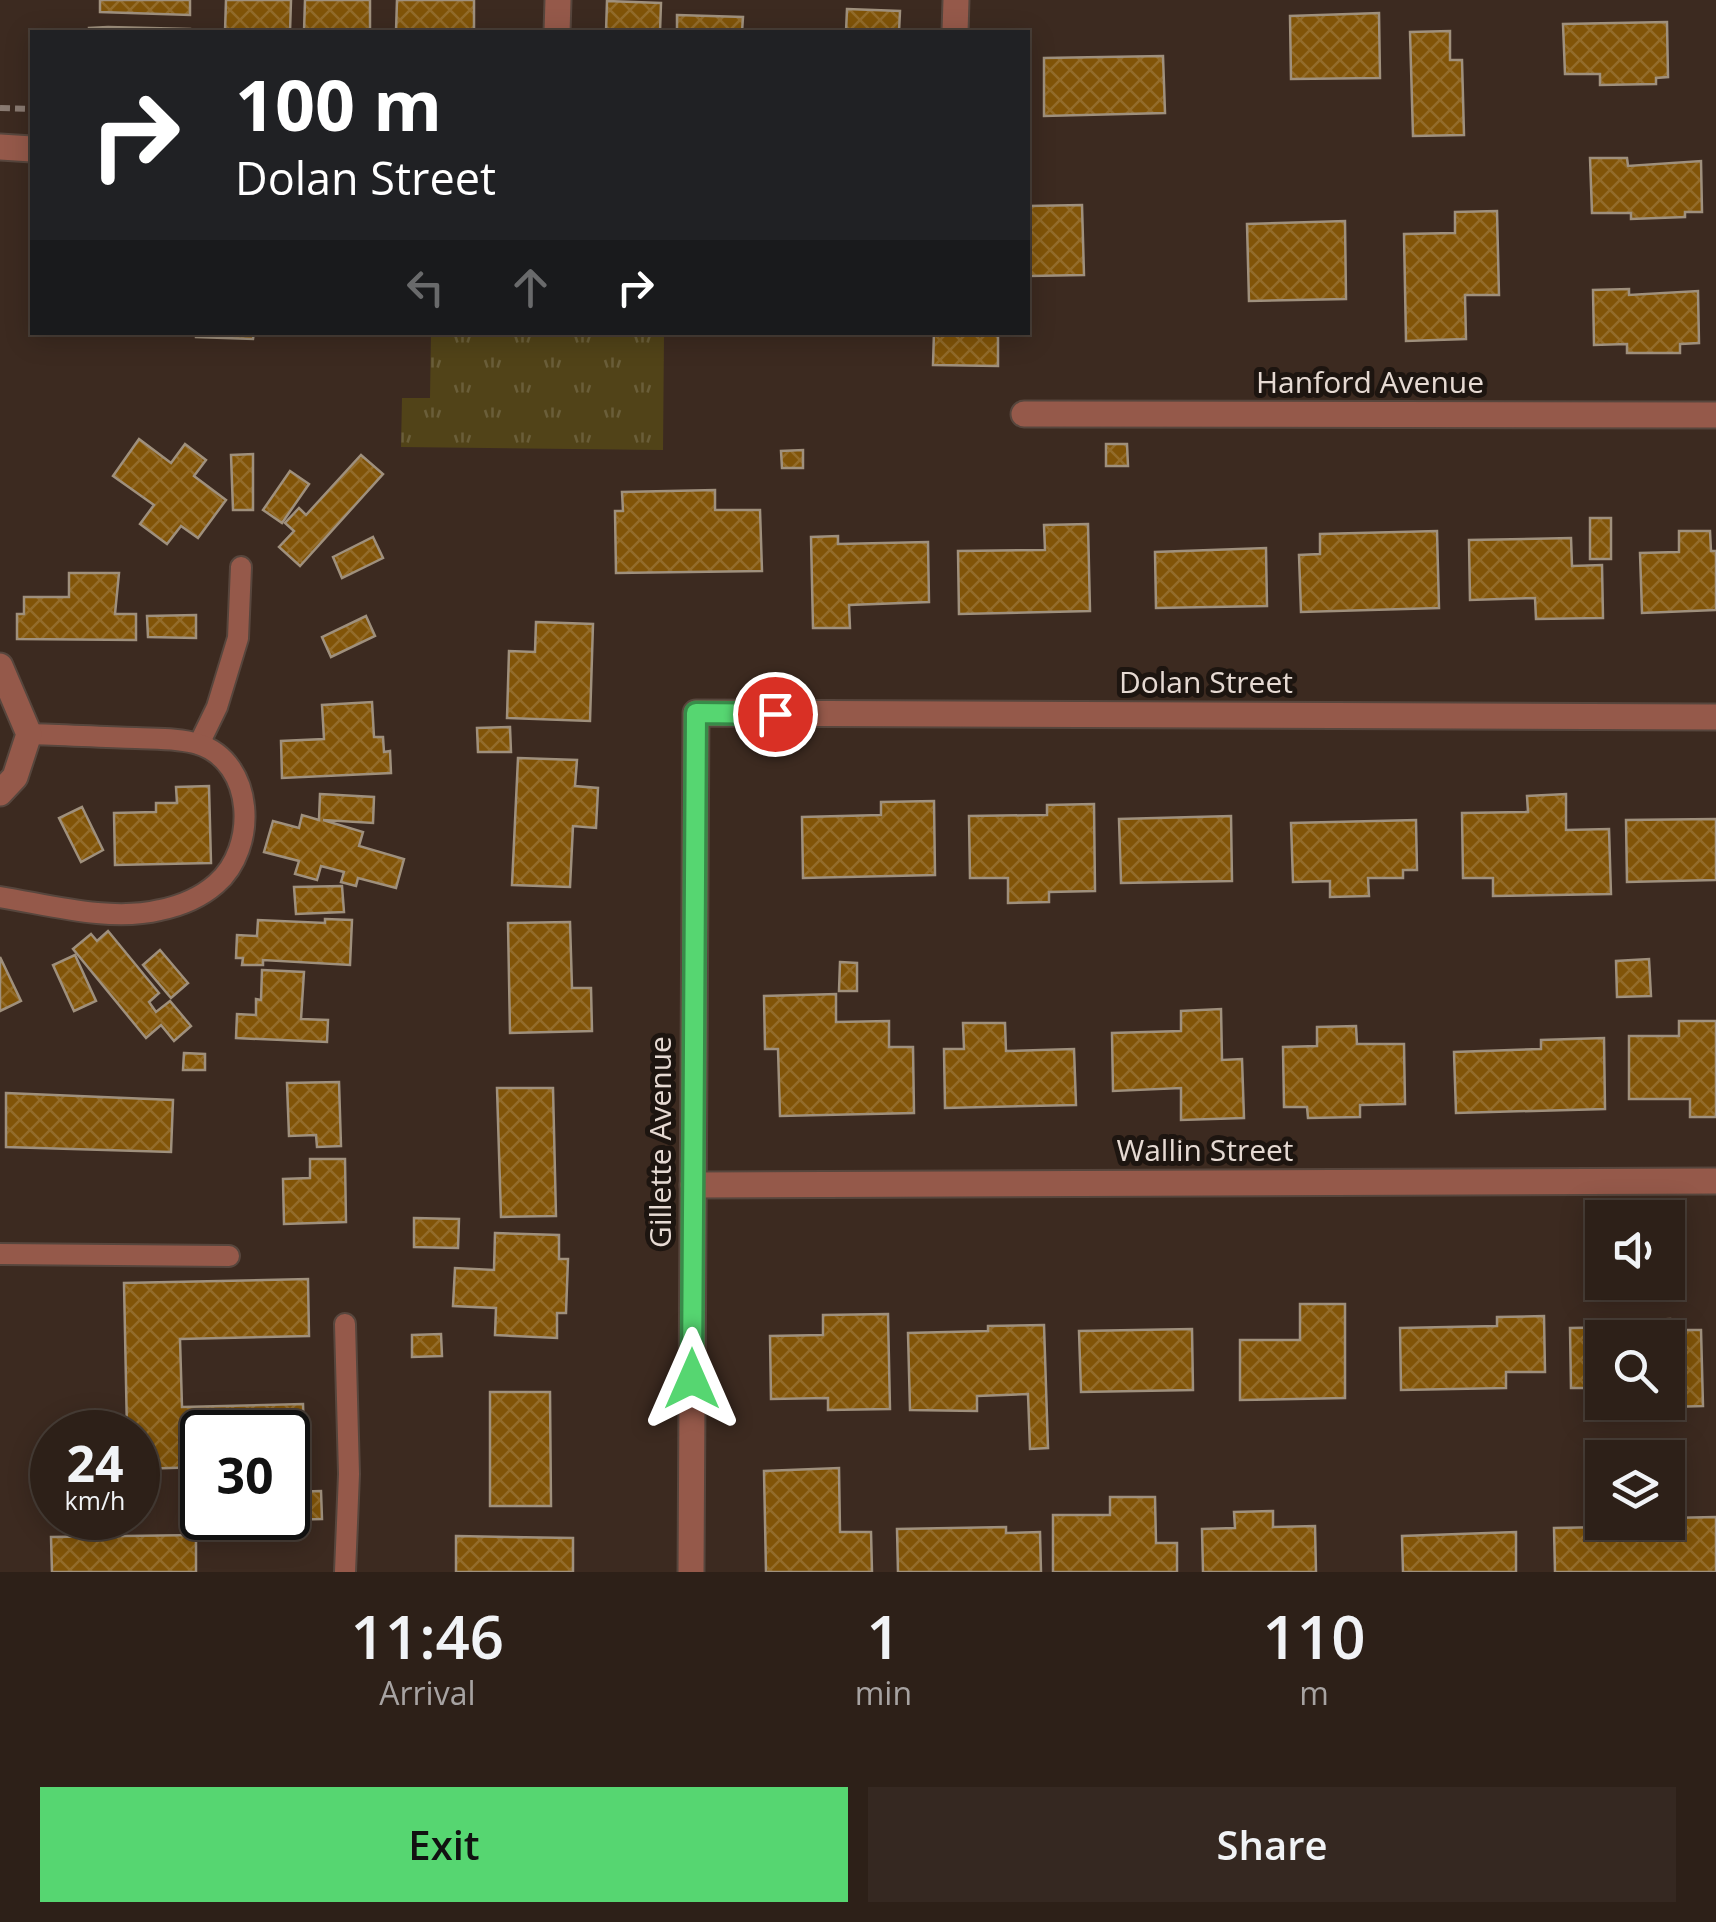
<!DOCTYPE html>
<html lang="en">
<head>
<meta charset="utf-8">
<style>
  :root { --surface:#2d2018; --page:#352821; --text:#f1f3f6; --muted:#a7a3a2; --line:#483e37; --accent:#56d671 }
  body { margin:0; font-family:"Open Sans",sans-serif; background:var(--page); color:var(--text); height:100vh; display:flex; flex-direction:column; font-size:38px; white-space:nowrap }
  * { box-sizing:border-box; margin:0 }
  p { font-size:32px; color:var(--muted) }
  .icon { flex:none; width:55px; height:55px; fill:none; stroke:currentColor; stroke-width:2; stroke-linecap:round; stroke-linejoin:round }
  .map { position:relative; height:1572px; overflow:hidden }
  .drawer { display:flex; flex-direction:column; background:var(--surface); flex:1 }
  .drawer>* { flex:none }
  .banner { position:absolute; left:30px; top:30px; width:1000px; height:305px; border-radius:0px; box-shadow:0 5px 25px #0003,0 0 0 2px var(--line); background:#202124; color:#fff; overflow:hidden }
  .buttons { position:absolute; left:1585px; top:1200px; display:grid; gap:20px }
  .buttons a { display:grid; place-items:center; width:100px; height:100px; border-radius:0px; background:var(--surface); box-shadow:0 5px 25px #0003,0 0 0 2px var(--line); font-size:50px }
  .speed { position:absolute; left:30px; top:1410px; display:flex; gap:20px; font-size:50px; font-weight:700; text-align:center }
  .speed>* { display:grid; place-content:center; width:130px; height:130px; border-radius:50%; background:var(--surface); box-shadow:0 5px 25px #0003,0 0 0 2px var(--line); line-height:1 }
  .speed small { font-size:25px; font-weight:400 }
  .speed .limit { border:5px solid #111; border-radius:15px; background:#fff; color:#111 }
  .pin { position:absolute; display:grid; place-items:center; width:85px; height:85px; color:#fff; margin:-42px; border:5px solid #fff; border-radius:50%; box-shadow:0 2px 10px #0007 }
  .me { position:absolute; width:110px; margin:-55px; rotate:0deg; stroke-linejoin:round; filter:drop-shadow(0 0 8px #0008) }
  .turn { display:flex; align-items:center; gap:35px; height:210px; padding:0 40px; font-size:45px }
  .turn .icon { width:130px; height:130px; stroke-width:2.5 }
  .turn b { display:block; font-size:70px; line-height:85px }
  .lanes { display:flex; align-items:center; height:95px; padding:0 40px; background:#0003; justify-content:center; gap:50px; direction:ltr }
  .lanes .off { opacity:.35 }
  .eta { display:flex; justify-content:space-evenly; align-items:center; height:170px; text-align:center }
  .eta b { font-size:60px; font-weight:600; line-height:70px }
  .cta { display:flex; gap:20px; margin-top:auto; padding:20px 40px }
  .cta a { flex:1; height:115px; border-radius:0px; background:var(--accent); color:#111; font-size:40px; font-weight:600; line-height:115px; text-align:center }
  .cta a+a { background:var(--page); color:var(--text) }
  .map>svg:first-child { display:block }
</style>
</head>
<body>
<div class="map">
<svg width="1716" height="1572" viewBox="0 0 1716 1572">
  <defs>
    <pattern id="park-tufts" width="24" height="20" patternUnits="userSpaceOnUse" patternTransform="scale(2.5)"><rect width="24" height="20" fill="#514318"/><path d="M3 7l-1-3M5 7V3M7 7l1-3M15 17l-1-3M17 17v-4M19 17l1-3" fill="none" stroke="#6a5e39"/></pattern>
    <pattern id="building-cross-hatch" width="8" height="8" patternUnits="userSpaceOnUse" patternTransform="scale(2.5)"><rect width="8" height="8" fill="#815408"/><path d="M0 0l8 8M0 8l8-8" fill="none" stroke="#936c2b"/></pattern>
  </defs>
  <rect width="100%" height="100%" fill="#3c2a20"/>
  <path fill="url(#park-tufts)" d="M431,333h233l-1,117 -262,-3 1,-49h28z"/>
  <g fill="url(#building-cross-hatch)" stroke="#9f907d" stroke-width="2.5">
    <path d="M100,0h90v15l-90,-3z"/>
    <path d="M226,0h65l-1,32h-65z"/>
    <path d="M305,0h65v32h-66z"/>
    <path d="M397,0h77v32h-78z"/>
    <path d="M607,1l54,2 -1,29h-54z"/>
    <path d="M847,9l53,2 -1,21h-53z"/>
    <path d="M1379,13l1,65 -89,1 -1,-63z"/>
    <path d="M677,15l66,2 -1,15h-65z"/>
    <path d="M1667,22l1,55 -12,1v6l-56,1v-11h-35l-2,-50z"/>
    <path d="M108,27l82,2v3h-101v-4z"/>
    <path d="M1450,31v29h12l2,75 -51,1 -3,-104z"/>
    <path d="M1163,56l2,57 -121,3v-58z"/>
    <path d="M1590,158h37l1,8 73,-5 1,51h-17v5l-54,2v-6h-39z"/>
    <path d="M1082,205l2,70 -55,1 -1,-70z"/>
    <path d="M1497,211l2,84h-34l1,44 -60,2 -2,-107 51,-1v-21z"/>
    <path d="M1345,221l1,78 -97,2 -2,-77z"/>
    <path d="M1629,289v6l69,-4 1,52 -19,1v9h-53v-9l-33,1 -1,-55z"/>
    <path d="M196,332h58l-1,7 -57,-2z"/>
    <path d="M934,332h64v34l-65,-1z"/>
    <path d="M139,439l32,24 14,-19 21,16 -12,16 32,24 -28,38 -17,-12 -14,18 -27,-20 14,-19 -41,-29z"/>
    <path d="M1106,444h21l1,22h-22z"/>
    <path d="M803,450v18h-21l-1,-17z"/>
    <path d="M253,454v56h-20l-2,-55z"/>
    <path d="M361,455l22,19 -83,92 -21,-19 15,-16 -9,-8 14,-15 7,7z"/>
    <path d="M290,471l19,13 -27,39 -19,-13z"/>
    <path d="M715,490v20h45l2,61 -146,2 -1,-62h8l-1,-19z"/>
    <rect x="1590" y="518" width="21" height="41"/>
    <path d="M1088,524l2,87 -131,3 -1,-63 87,-1 -1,-25z"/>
    <path d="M1437,531l2,77 -138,4 -2,-57 21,-1v-20z"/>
    <path d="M1679,531h31l1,20h5v59l-74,3 -2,-60 39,-1z"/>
    <path d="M838,536v8l90,-2 1,60 -80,3 1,23h-37l-2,-91z"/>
    <path d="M373,537l10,21 -41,20 -9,-21z"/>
    <path d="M1571,538l1,28 30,-1 1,53 -67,1 -1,-21 -65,2 -1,-60z"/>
    <path d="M1266,548l1,58 -111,2 -1,-56z"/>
    <path d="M69,573h50l-4,41h21v26l-119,-1v-25h7v-17h45z"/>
    <path d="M196,615v23l-48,-1 -1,-21z"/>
    <path d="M366,616l9,20 -44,21 -9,-20z"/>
    <path d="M536,622l57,2 -3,97 -83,-3 2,-67 26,1z"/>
    <path d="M372,702l2,35h9l1,15 6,-1 1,22 -109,5 -1,-37 43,-2 -2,-34z"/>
    <path d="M510,727l1,25h-33l-1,-24z"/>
    <path d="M518,758l59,2 -2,26 23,2 -2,40 -23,-2 -3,61 -58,-2z"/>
    <path d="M209,786l2,77 -96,2 -1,-52 42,-1v-9h21l-1,-16z"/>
    <path d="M320,794l54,3 -1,26 -50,-3 40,12 -4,14 45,13 -8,29 -38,-10 -2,8 -15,-4 3,-10 -23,-6 -4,14 -22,-6 4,-13 -35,-9 9,-31 26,7 3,-13 17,5z"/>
    <path d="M1566,794v36l43,-1 2,65 -118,2v-18h-30l-1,-65 66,-1 -1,-16z"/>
    <path d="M934,801l1,74 -132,3 -1,-61 79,-2v-13z"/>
    <path d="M1094,804l1,87 -46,1v10l-41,1v-25h-38l-1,-62 78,-1v-10z"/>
    <path d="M82,807l21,43 -22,12 -22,-44z"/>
    <path d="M1231,816l1,65 -111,2 -2,-64z"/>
    <path d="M1716,819v61l-89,2 -1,-62z"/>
    <path d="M1416,820l1,50h-14v8h-35l1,18 -39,1v-16l-37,1 -2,-59z"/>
    <path d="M342,886l2,26 -48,2 -2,-27z"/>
    <path d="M325,919l27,1 -2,45 -87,-5v5h-21l1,-7h-7l1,-23 20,1 1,-16 67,3z"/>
    <path d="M570,922l2,66h19l1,43 -82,2 -2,-110z"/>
    <path d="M108,931l51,62 -10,9 7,10 14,-11 21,25 -17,15 -13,-16 -15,13 -73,-89 18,-15 6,7z"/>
    <path d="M160,950l28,33 -17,15 -28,-33z"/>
    <path d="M75,955l21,46 -22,10 -21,-46z"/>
    <path d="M0,957l21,44 -21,10z"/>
    <path d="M1649,959l2,37 -34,1 -1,-36z"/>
    <path d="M840,962l17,1v28h-18z"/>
    <path d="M262,970l42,2 -3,47 27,1 -1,22 -91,-4 1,-24 19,1v-16l5,1z"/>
    <path d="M836,994v28l53,-1v26h24l1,66 -134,3 -2,-67h-13l-1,-53z"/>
    <path d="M1221,1009l1,51 20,-1 2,59 -63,2v-32l-68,3 -1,-58 69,-2v-20z"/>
    <path d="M1679,1021h37v96h-26v-18h-61v-63h50z"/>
    <path d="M963,1023h42l1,28 68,-2 2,56 -131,3 -1,-59h20z"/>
    <path d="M1356,1026l1,18h47l1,60 -45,1v12l-52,1 -1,-11h-23l-1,-60 34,-1v-19z"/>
    <path d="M1604,1038l1,71 -149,4 -2,-61 87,-3v-9z"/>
    <path d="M184,1053l21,1v16h-22z"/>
    <path d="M339,1082l2,64 -24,1 -1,-12 -27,1 -2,-53z"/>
    <path d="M497,1088h56l3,128 -55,1z"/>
    <path d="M6,1093l167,7 -2,52 -165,-5z"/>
    <path d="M310,1159h35l1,63 -62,2 -1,-45 27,-1z"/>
    <path d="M414,1218l45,1 -1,29 -44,-1z"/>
    <path d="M495,1233l64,2v24h9l-2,54h-9v25l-62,-3 1,-27 -43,-2 2,-38 39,2z"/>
    <path d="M308,1279l1,57 -129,3 2,68 121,-3 2,61h-17v-33h-86v35l-64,2v-37h-11l-3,-149z"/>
    <path d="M1300,1304h45v94l-105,2v-60h60z"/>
    <path d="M888,1314l2,95 -62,1v-12l-57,1 -1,-63 53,-1v-20z"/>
    <path d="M1544,1316l1,56h-39v16l-105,2 -1,-62 97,-2v-9z"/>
    <path d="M1670,1319v11h31l2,76 -33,1 -2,-69h-66v50h-31l-1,-60 55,-1v-6z"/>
    <path d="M1044,1325l4,123 -18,1 -2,-55 -51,2v15l-67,-1 -2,-77 80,-2v-5z"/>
    <path d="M1192,1329l1,61 -112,2 -2,-61z"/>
    <path d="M441,1334l1,22 -30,1v-22z"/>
    <path d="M490,1392h60l1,114h-61z"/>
    <path d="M839,1468l1,64h31l1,40h-106l-2,-101z"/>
    <path d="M321,1491l1,28 -41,1 7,-2v-26z"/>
    <path d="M1110,1497h45l1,46h21v29h-124v-57h57z"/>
    <path d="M1273,1511v16l42,-1 1,46h-113l-1,-43 33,-1 -1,-16z"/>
    <path d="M1716,1517v55h-161l-1,-44 52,-1 1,5h54v-10h7v-4z"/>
    <path d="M1006,1527v6l34,-1 1,40h-143l-1,-43z"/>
    <path d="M1516,1532v40h-113l-1,-36z"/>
    <path d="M196,1535v37h-144l-1,-35z"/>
    <path d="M456,1536l117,2v34h-117z"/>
  </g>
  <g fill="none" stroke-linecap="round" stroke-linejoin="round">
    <defs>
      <g id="service">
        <path d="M199,744l18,-37 21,-69 3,-71"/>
        <path d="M0,897c50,8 110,25 160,13 20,-4 41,-13 56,-26 42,-36 39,-122 -18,-140 -19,-6 -42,-5 -62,-6 -36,-1 -71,-3 -107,-4"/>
        <path d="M0,1254l229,2"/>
        <path d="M345,1324l4,150 -4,98"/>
      </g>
      <g id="minor">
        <path d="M557,32l1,-32"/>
        <path d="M955,32l1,-32"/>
        <path d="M0,147l32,2"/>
        <path d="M1024,414l692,1"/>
        <path d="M0,666l29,68 -14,43 -15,16"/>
        <path d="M693,1185l1023,-4"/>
        <path d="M691,1572l5,-859 1020,4"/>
      </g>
    </defs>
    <use href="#service" stroke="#57463d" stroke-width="24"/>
    <use href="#minor" stroke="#57463d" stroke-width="29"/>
    <path stroke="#897a71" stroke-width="6" stroke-dasharray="10 5" stroke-linecap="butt" d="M0,108l32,1"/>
    <use href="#service" stroke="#95594a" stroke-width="20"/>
    <use href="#minor" stroke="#95594a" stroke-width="25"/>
  </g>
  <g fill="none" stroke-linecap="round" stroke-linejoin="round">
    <defs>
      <path id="route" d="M692,1379l4,-666 79,1"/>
    </defs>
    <use href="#route" stroke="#388b49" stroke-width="25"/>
    <use href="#route" stroke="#56d671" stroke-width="18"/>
  </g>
  <g text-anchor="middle" stroke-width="10" stroke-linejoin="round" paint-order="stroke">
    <g font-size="30" fill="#e6dad3" stroke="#1d1510">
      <text x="1370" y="393">Hanford Avenue</text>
      <text x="1206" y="693">Dolan Street</text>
      <text transform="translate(661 1142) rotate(-90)" y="10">Gillette Avenue</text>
      <text x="1205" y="1161">Wallin Street</text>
    </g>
  </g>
</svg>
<div class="buttons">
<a><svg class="icon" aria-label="sound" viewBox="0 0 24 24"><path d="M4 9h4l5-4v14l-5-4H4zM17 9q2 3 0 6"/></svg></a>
<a><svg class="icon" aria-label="search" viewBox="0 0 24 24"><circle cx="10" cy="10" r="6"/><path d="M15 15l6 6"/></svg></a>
<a><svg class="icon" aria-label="layers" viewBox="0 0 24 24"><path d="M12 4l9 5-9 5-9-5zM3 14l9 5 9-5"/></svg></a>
</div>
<div class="speed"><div>24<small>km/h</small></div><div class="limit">30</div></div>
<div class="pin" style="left:775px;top:714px;background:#d93025"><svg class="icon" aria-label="arrive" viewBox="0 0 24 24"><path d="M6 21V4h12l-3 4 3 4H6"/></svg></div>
<svg class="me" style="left:692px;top:1379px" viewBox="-20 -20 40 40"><path d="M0-17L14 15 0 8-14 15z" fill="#56d671" stroke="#fff" stroke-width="4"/></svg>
<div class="banner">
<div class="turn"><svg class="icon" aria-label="right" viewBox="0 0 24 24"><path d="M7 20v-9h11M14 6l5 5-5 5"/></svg><div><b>100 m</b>Dolan Street</div></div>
<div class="lanes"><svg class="icon off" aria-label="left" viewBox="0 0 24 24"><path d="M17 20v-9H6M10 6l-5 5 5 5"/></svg><svg class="icon off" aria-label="ahead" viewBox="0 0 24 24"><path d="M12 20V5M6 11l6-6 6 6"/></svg><svg class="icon" aria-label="right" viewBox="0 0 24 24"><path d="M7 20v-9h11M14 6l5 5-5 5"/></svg></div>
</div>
</div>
<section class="drawer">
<div class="eta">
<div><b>11:46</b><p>Arrival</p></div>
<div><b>1</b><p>min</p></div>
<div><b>110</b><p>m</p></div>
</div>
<div class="cta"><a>Exit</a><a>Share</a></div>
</section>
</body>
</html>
